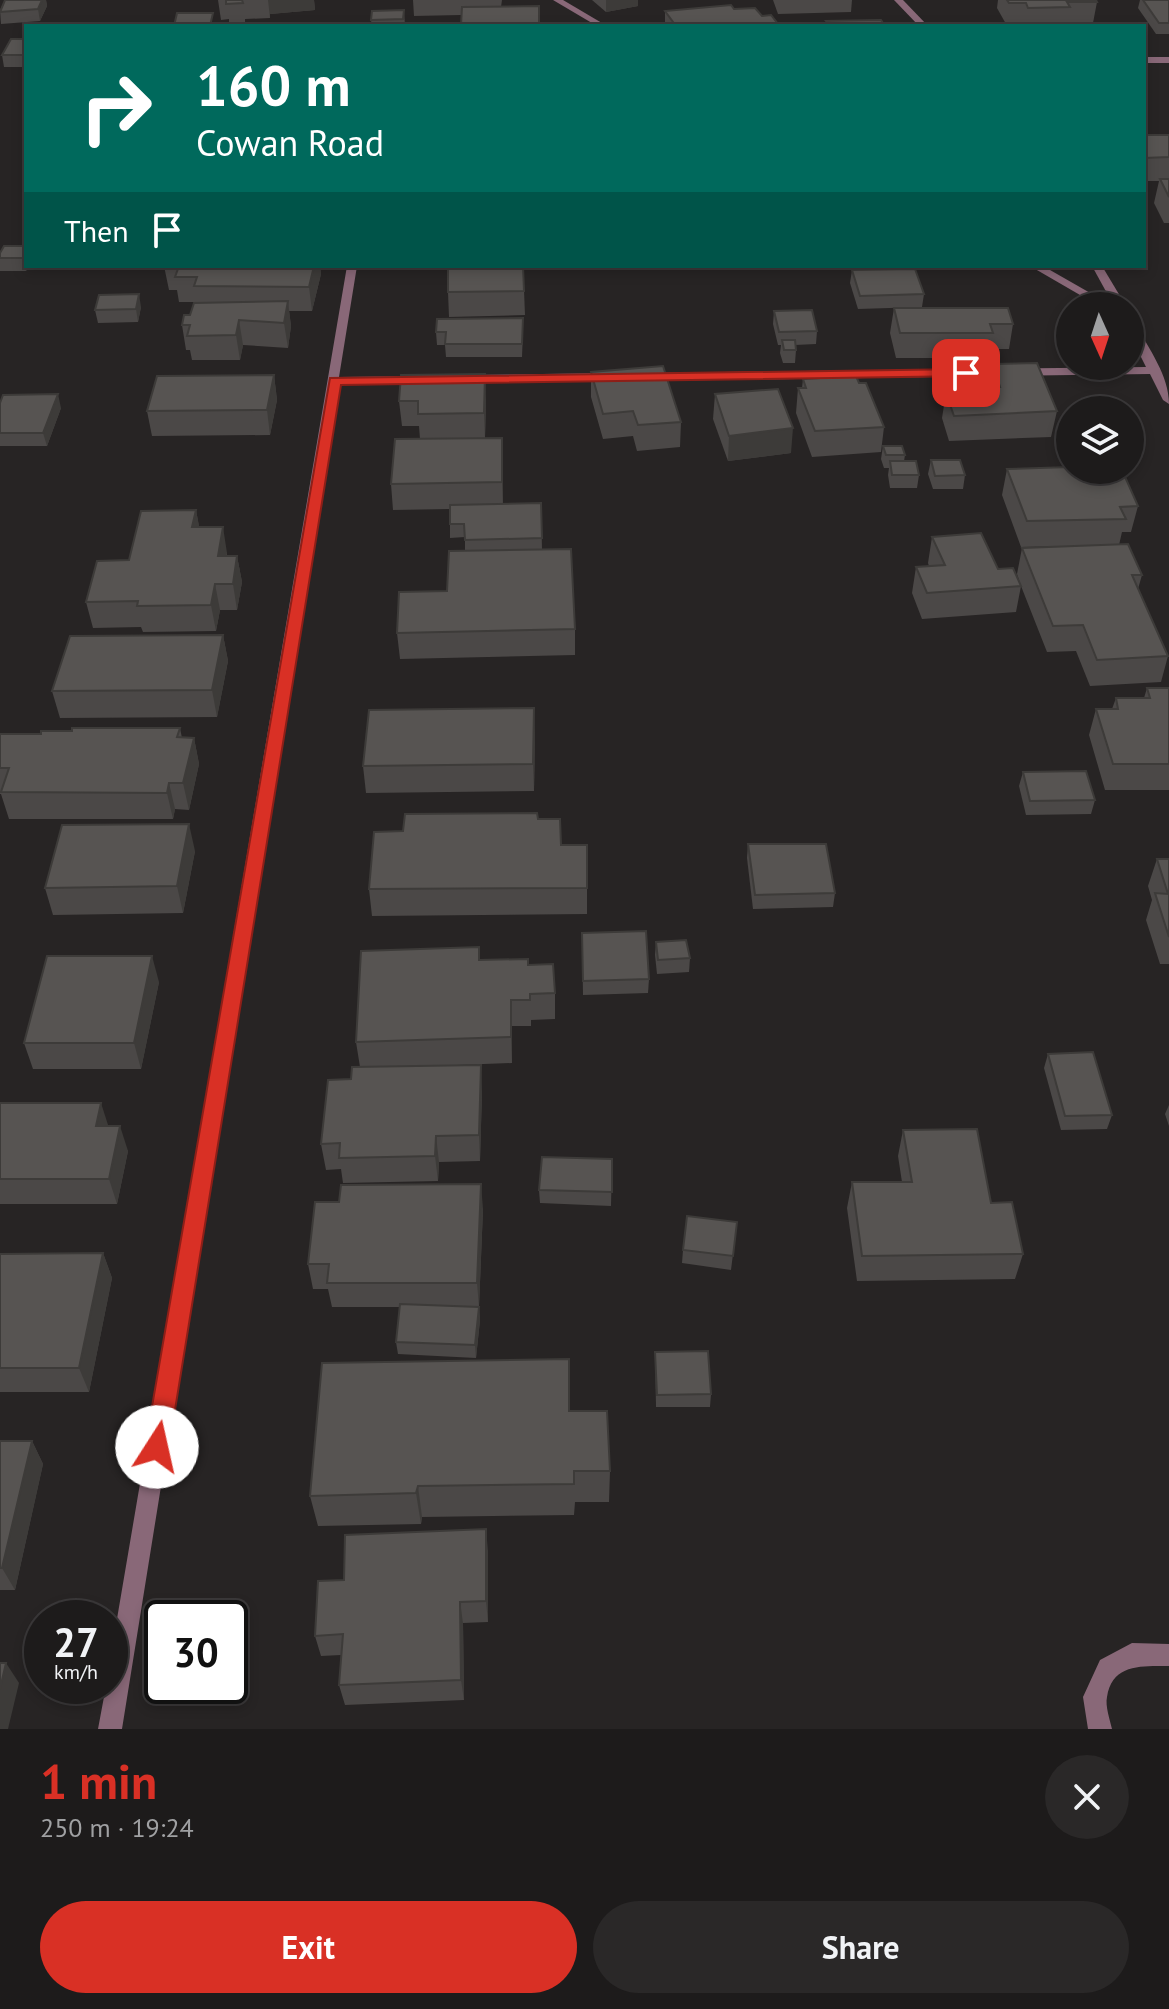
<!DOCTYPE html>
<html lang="en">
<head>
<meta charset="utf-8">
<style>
  :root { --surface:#1d1b1b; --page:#2a2828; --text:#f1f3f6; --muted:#a0a1a3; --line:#3b393a; --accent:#d93025 }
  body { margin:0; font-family:"PT Sans",sans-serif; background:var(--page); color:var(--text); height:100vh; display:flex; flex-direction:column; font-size:30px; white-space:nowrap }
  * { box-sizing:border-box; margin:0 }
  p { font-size:26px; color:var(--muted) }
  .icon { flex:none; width:44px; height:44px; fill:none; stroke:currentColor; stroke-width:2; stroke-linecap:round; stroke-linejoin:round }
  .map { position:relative; height:1729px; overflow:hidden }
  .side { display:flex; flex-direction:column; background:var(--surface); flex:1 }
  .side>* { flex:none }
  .banner { position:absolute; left:24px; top:24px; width:1122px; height:244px; border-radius:0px; box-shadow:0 4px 12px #0003,0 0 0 2px var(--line); background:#00695c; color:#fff; overflow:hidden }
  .needle { width:52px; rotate:177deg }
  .tools { position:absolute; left:1056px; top:292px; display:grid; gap:16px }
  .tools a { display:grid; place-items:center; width:88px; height:88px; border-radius:50%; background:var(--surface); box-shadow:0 4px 12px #0003,0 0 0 2px var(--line); font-size:40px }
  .speed { position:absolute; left:24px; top:1600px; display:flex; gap:16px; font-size:40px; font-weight:700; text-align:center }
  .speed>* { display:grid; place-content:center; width:104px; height:104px; border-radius:50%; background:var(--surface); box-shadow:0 4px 12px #0003,0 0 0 2px var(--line); line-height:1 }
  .speed small { font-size:20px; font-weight:400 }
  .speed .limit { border:4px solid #111; border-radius:12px; background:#fff; color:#111 }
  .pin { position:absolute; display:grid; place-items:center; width:68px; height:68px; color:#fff; margin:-34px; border-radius:16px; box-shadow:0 4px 12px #0006 }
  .me { position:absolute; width:88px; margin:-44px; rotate:10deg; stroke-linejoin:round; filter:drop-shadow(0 0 6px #0008) }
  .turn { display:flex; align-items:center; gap:28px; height:168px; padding:0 40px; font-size:36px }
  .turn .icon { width:104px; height:104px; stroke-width:2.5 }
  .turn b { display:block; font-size:56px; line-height:68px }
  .then { display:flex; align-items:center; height:76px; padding:0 40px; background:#0003; gap:16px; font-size:30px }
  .round { display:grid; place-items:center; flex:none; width:84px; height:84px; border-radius:42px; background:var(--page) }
  .head { display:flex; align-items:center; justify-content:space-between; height:136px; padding:0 40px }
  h1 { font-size:48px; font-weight:700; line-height:60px; color:var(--accent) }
  .primary-button { display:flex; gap:16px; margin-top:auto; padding:16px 40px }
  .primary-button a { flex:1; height:92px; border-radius:48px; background:var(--accent); color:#fff; font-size:32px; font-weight:700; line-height:92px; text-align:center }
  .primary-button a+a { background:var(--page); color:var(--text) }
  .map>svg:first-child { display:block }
</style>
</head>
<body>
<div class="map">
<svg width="1169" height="1729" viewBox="0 0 1169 1729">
  <rect width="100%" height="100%" fill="#272424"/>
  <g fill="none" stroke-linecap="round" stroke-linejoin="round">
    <path fill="#896878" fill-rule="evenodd" d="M1132,1643l37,1v22c-26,0 -57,-3 -62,31 -2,9 3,23 5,32h-24l-5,-32 17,-37z"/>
    <g fill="#896878" fill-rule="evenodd">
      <path d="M553,0h10l44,26h-10z"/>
      <path d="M894,0h9l25,26h-9z"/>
      <rect x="1144" y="57" width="25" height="6"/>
      <path d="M347,266h10l-18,111 83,-1 6,4 -6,4 -84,1 -216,1344h-24l8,-43h4v-26z"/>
      <path d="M1030,266h13l70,40h-14z"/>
      <path d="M1092,266h10l24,40h-12z"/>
      <path d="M1130,321l6,3c13,26 33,51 33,80l-6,-4 -13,-26 -505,7 -6,-4 6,-4 501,-6 -16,-32z"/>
      <path d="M610,373l4,1v6l-149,3 -6,-4 6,-4z"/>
    </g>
  </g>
  <g fill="#4b4847">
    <path d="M5,0h41l1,6 -7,15 -39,3 -1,-14z"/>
    <path d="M218,0h96l1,10 -45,4v4l-25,1v5l-16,1v-6l-8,1z"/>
    <path d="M413,0h89l-1,7 38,-1 1,20h-79v-11l-47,1z"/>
    <path d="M592,0h46v6l-32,6z"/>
    <path d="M773,0h79l-1,12 -73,2z"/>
    <path d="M998,0h98l1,2 -4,21 -26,1v2h-44l-1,-2h-16l-9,-16z"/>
    <path d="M1140,0h29v34h-13l-18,-26z"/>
    <path d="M734,9l28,7 16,8v2h-113v-15z"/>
    <path d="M404,10l1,16h-33l-1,-6z"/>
    <path d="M26,39v28h-22l-2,-12z"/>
    <path d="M1144,135h25v88h-5l-10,-20 5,-22h-15z"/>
    <path d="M26,246v20h3l-3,5h-26v-18z"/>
    <path d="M164,266h156l1,8 -9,37h-23l2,15 -3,22 -45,-3 -3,15h-48l-2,-10h-4l-4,-25 8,-10 6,-13h-17l-2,-12h-8z"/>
    <path d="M523,266l2,49 -76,2 -1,-25z"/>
    <path d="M852,270l72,24 -2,13 -64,2 -8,-26z"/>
    <path d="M141,307l-3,15 -40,1 -3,-13z"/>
    <path d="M894,308l119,16 -4,25h-19l-1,9h-93l-6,-25z"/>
    <path d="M774,311l43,20 -1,13 -21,1 1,5 -1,13h-12l-3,-10 1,-8h-3l-5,-21z"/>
    <path d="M523,331l-1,26h-76l-1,-12h-8l-1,-13z"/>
    <path d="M993,364l64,47 -6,26 -102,4 -7,-23 4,-25 16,-1 1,-5h25z"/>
    <path d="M591,372l90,50 -1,25 -43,4 -4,-15 -30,3 -12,-42z"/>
    <path d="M274,375l3,25 -7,35 -118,1 -5,-25z"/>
    <path d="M803,379l56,4 25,44 -3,25 -69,5 -16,-44 2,-25h4z"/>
    <path d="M715,394l76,59 -63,8 -15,-42z"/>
    <path d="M486,399l-1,39 18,25v41l38,-1 1,47 33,79v26l-175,4 -3,-26 50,-42 18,-40v-14l-15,1v-29l-57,1 -2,-26 29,-45 -1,-13h-17l-3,-25z"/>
    <path d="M0,403l61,5 -14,38h-47z"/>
    <path d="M883,446l22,9 -1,6 15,14 -2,13h-27l-2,-13 1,-7h-5l-3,-9z"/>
    <path d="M931,460l34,15 -2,14h-30l-5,-15z"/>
    <path d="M1007,469l131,37 -7,26h-9l-3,13 -98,2 -19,-52z"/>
    <path d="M196,510l3,17 28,26v3h10l5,26 -5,28h-17l-4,21 -73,1 -2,-5 -48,1 -7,-26 43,-42z"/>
    <path d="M932,537l88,46 -3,-9 5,-26 120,27 -4,14 30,67 -7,26 -71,4 -14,-35 -29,1 -26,-66 -5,26 -94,7 -10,-26 4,-26 13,-1 -1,-3z"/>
    <path d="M223,635l5,26 -11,56 -157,1 -8,-27z"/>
    <path d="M1147,688h22v102h-64l-16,-55 7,-26h16l4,-11h28z"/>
    <path d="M180,728l2,10h12l5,26 -10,46 -14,-1 -2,10h-164l-8,-25h-1v-60h41l31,-3z"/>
    <path d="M535,734l-1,57 -168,2 -3,-27z"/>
    <path d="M1023,772l72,28 -4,14 -65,1 -7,-29z"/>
    <path d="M538,819l23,26h26v69l-215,2 -3,-27 34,-58z"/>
    <path d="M748,844l87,49 -2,14 -80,2 -6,-51z"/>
    <path d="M195,851l-12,62 -130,2 -8,-27z"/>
    <path d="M1157,859h12v105h-9l-14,-44 6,-20 -4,-14z"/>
    <path d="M582,933l67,46 -1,14 -65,2z"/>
    <path d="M656,942l34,16 -1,14 -32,2 -2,-19z"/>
    <path d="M480,960l48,5 27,28v26l-24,1v6h-19v37l-81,3 51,25 -2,70 -41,1 -1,19 -95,2 -2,-14 -15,1 -5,-26 30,-65 9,-12 -4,-25z"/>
    <path d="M159,982l-18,87h-108l-9,-26z"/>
    <path d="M1048,1054l64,61 -5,14 -46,1 -17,-62z"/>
    <path d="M0,1103l108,23 20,25 -11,53h-117z"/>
    <path d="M1169,1105v21l-4,-12z"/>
    <path d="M903,1130l120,124 -8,25 -158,2 -10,-73 5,-26h50l-4,-26z"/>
    <path d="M612,1159l-1,47 -71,-3 -1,-13z"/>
    <path d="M483,1209l-4,98 1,13 -4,38 -78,-4 -2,-12 4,-35h-68l-4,-18h-15l-5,-25z"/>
    <path d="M737,1222l-6,48 -49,-7 1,-13z"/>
    <path d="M103,1253l9,25 -23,114h-89v-138z"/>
    <path d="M655,1352l56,42 -1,13h-54z"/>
    <path d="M569,1411l41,60 -1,31h-34l-1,13 -152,2 -1,7 -103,2 -8,-30z"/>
    <path d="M0,1441h32l11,23 -28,126h-15z"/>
    <path d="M488,1551v71l-25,1 1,77 -119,5 -6,-20 2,-30 -20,1 -6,-20 29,-56z"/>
  </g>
  <g fill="#3d3b39">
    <path d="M42,0h4l1,6 -7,15 -2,-12z"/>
    <path d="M268,0h46l1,10 -45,4v4z"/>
    <path d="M606,0h32v6l-32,6z"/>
    <path d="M26,254v12h3l-3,5 -3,-13z"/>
    <path d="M314,266h6l1,8 -9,37 -3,-24z"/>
    <path d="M139,294l2,13 -3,15 -2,-13z"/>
    <path d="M288,301l3,25 -3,22 -4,-25z"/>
    <path d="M239,320l4,25 -3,15 -4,-25z"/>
    <path d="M485,374l1,25 -1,39 -1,-25z"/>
    <path d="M274,375l3,25 -7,35 -3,-25z"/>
    <path d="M58,394l3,14 -14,38 -4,-13z"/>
    <path d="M793,428l-2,25 -63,8 1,-25z"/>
    <path d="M502,438l1,25v45l-1,-26z"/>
    <path d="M196,510l5,26 -9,-9z"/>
    <path d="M223,527l4,26 -5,29 -4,-26z"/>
    <path d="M237,556l5,26 -5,28 -4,-26z"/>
    <path d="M215,584l5,26 -4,21 -5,-26z"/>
    <path d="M223,635l5,26 -11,56 -5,-27z"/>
    <path d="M534,708l1,26 -1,57 -1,-27z"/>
    <path d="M194,738l5,26 -10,46 -6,-27z"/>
    <path d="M169,783l6,26 -2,10 -6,-26z"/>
    <path d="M189,824l6,27 -12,62 -6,-27z"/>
    <path d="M152,956l7,26 -18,87 -7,-26z"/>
    <path d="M511,1000l1,26v37l-1,-26z"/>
    <path d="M481,1065l1,26 -2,70 -1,-26z"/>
    <path d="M101,1103l8,25 -13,-2z"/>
    <path d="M120,1126l8,25 -11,53 -8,-25z"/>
    <path d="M436,1136l3,26 -1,19 -3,-25z"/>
    <path d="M481,1184l2,25 -4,98 -2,-24z"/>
    <path d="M103,1253l9,25 -23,114 -10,-24z"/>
    <path d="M479,1307l1,13 -4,38 -1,-13z"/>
    <path d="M32,1441l11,23 -28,126 -13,-22z"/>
    <path d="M418,1486l4,31 -1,7 -5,-31z"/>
    <path d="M486,1529l2,22v71l-2,-21z"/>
    <path d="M460,1602l3,21 1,77 -3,-20z"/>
    <path d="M6,1663l13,20 -11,46h-8v-40z"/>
  </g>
  <g fill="#575452" stroke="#3d3b39" stroke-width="2">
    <path d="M5,0h37l-4,9 -38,3z"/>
    <path d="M226,0h16l1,3 -17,1z"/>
    <path d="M1007,0h89l1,2h-30l3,5 -42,1 -2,-5h-17z"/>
    <path d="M1143,0h26v23h-10z"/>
    <path d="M731,5l3,4 21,-1 7,8 9,-1 7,9 -20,2h-82l-11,-15z"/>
    <path d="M539,6v18l-78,1 1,-18z"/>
    <path d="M404,10l-1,9 -32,1 1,-9z"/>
    <path d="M177,13h36l-3,13h-36z"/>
    <path d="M881,20l4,6h-55l-4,-5z"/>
    <path d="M11,39h15v16h-24z"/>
    <path d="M1144,135h25v22l-25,1z"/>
    <path d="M1160,179h9v18z"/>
    <path d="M4,246h22v8l-3,4h-23v-5z"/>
    <path d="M164,266h150l-5,21 -115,-1 3,-9h-22l4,-11z"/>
    <path d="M448,266h75l1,25 -76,1z"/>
    <path d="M915,269l9,25 -64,2 -8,-26z"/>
    <path d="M139,294l-3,15 -41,1 4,-15z"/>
    <path d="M288,301l-4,22 -45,-3 -3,15 -49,1 3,-11h-8l2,-10h6l4,-12z"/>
    <path d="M894,308h114l5,16h-23l3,9h-93z"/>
    <path d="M812,310l5,21 -38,1 -5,-21z"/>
    <path d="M523,318l-1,26h-77l1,-12h-10l1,-13z"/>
    <path d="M782,340h13l1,10h-12z"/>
    <path d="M1037,363l20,48 -103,5 -8,-23 19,-1 -2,-5h37l-7,-23z"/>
    <path d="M663,366l18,56 -43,3 -5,-14 -30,3 -12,-42z"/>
    <path d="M485,374l-1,39 -66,1v-13h-19l2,-26z"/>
    <path d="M274,375l-7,35 -120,1 10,-35z"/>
    <path d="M856,376l3,7h7l18,44 -69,4 -17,-43h8l-3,-9z"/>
    <path d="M778,389l15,39 -64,8 -14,-42z"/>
    <path d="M58,394l-15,39h-43v-30l3,-8z"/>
    <path d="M502,438v44l-111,2 4,-45z"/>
    <path d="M883,446h19l3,9h-19z"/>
    <path d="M931,460h29l5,15 -30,1z"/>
    <path d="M890,461h26l3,14h-27z"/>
    <path d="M1070,467v3h52l16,36 -18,1 6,12 -99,2 -20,-52z"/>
    <path d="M541,503l1,35 -77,2 -1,-16h-14v-19z"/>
    <path d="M196,510l-4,17h31l-5,29h19l-4,28h-18l-4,21 -74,1 1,-5 -52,1 11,-41 32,-1 12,-49z"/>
    <path d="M981,533l17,36 15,-1 8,18 -94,7 -11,-26 29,-2 -13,-28z"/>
    <path d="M1128,544l14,31h-10l36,81 -71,4 -14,-35 -30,1 -31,-78z"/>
    <path d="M571,549l4,80 -178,4 2,-41 48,-1 2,-40z"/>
    <path d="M223,635l-11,55 -160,1 18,-55z"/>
    <path d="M1147,688h22v76h-56l-17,-55h22l-2,-11h34z"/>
    <path d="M534,708l-1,56 -170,2 6,-56z"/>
    <path d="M72,728h108l-3,9 17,1 -11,45h-14l-2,10 -166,-1 8,-24h-9v-34h41v-3h31z"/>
    <path d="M1086,771l9,29 -65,1 -7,-29z"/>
    <path d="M537,813l1,6h22l1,26h26v43l-218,1 5,-57 29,-1 2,-17z"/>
    <path d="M189,824l-12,62 -132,2 17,-63z"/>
    <path d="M748,844h78l9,49 -80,2z"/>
    <path d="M1157,859h12v78l-14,-44 13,1z"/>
    <path d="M646,931l3,48 -66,2 -1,-48z"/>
    <path d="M686,940l4,18 -32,2 -2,-18z"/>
    <path d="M479,947v13l49,-1v6l25,-1 2,29 -25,1v6h-19v37l-155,5 5,-91z"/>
    <path d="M47,956h105l-18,87h-110z"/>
    <path d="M1093,1052l19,63 -47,1 -17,-62z"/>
    <path d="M481,1065l-2,70 -43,1 -1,20 -96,2 1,-15 -19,1 7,-64 23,-1 1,-12z"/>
    <path d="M0,1103h101l-5,23h24l-11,53h-109z"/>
    <path d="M977,1129l14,74 21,-1 11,52 -161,2 -10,-74h60l-9,-52z"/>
    <path d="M542,1157l70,2v33l-73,-2z"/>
    <path d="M481,1184l-4,99h-150l2,-19h-21l7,-62h24l2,-17z"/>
    <path d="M687,1216l50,6 -4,34 -50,-6z"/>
    <path d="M103,1253l-24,115h-79v-114z"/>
    <path d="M400,1304l79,3 -4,38 -79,-3z"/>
    <path d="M708,1351l3,43 -54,1 -2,-43z"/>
    <path d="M569,1359v52h38l3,60h-36v13l-156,2 -2,7 -106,3 12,-133z"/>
    <path d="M0,1441h32l-30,127h-2z"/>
    <path d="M486,1529v72l-26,1 1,78 -122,5 4,-51 -28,2 3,-55 26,-1 1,-45z"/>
    <path d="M0,1663h6l-6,26z"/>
  </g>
  <path fill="#d93025" stroke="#8d1f18" stroke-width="2" d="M966,369l5,1v6l-630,9 -172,1062 -3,8 -9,3 -8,-3 -4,-8 185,-1069z"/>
</svg>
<div class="tools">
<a><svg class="needle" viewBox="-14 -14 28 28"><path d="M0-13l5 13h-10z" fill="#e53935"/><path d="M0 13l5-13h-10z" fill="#a0a1a3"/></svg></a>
<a><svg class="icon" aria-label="layers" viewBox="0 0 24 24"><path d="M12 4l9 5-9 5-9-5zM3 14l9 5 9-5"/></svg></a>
</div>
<div class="speed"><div>27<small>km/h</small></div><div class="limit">30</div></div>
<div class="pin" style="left:966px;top:373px;background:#d93025"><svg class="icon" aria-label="arrive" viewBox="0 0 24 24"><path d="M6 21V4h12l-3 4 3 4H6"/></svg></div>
<svg class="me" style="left:157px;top:1447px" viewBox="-20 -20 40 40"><circle r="19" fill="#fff"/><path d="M0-13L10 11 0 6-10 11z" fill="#d93025"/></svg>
<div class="banner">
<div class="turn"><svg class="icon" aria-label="right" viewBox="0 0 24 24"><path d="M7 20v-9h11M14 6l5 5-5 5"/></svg><div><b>160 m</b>Cowan Road</div></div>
<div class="then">Then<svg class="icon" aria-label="arrive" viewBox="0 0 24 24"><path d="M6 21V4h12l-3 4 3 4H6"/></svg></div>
</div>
</div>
<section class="side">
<div class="head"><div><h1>1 min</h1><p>250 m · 19:24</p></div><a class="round"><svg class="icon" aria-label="close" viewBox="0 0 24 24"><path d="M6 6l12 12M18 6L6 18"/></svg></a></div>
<div class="primary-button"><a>Exit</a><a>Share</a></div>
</section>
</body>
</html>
